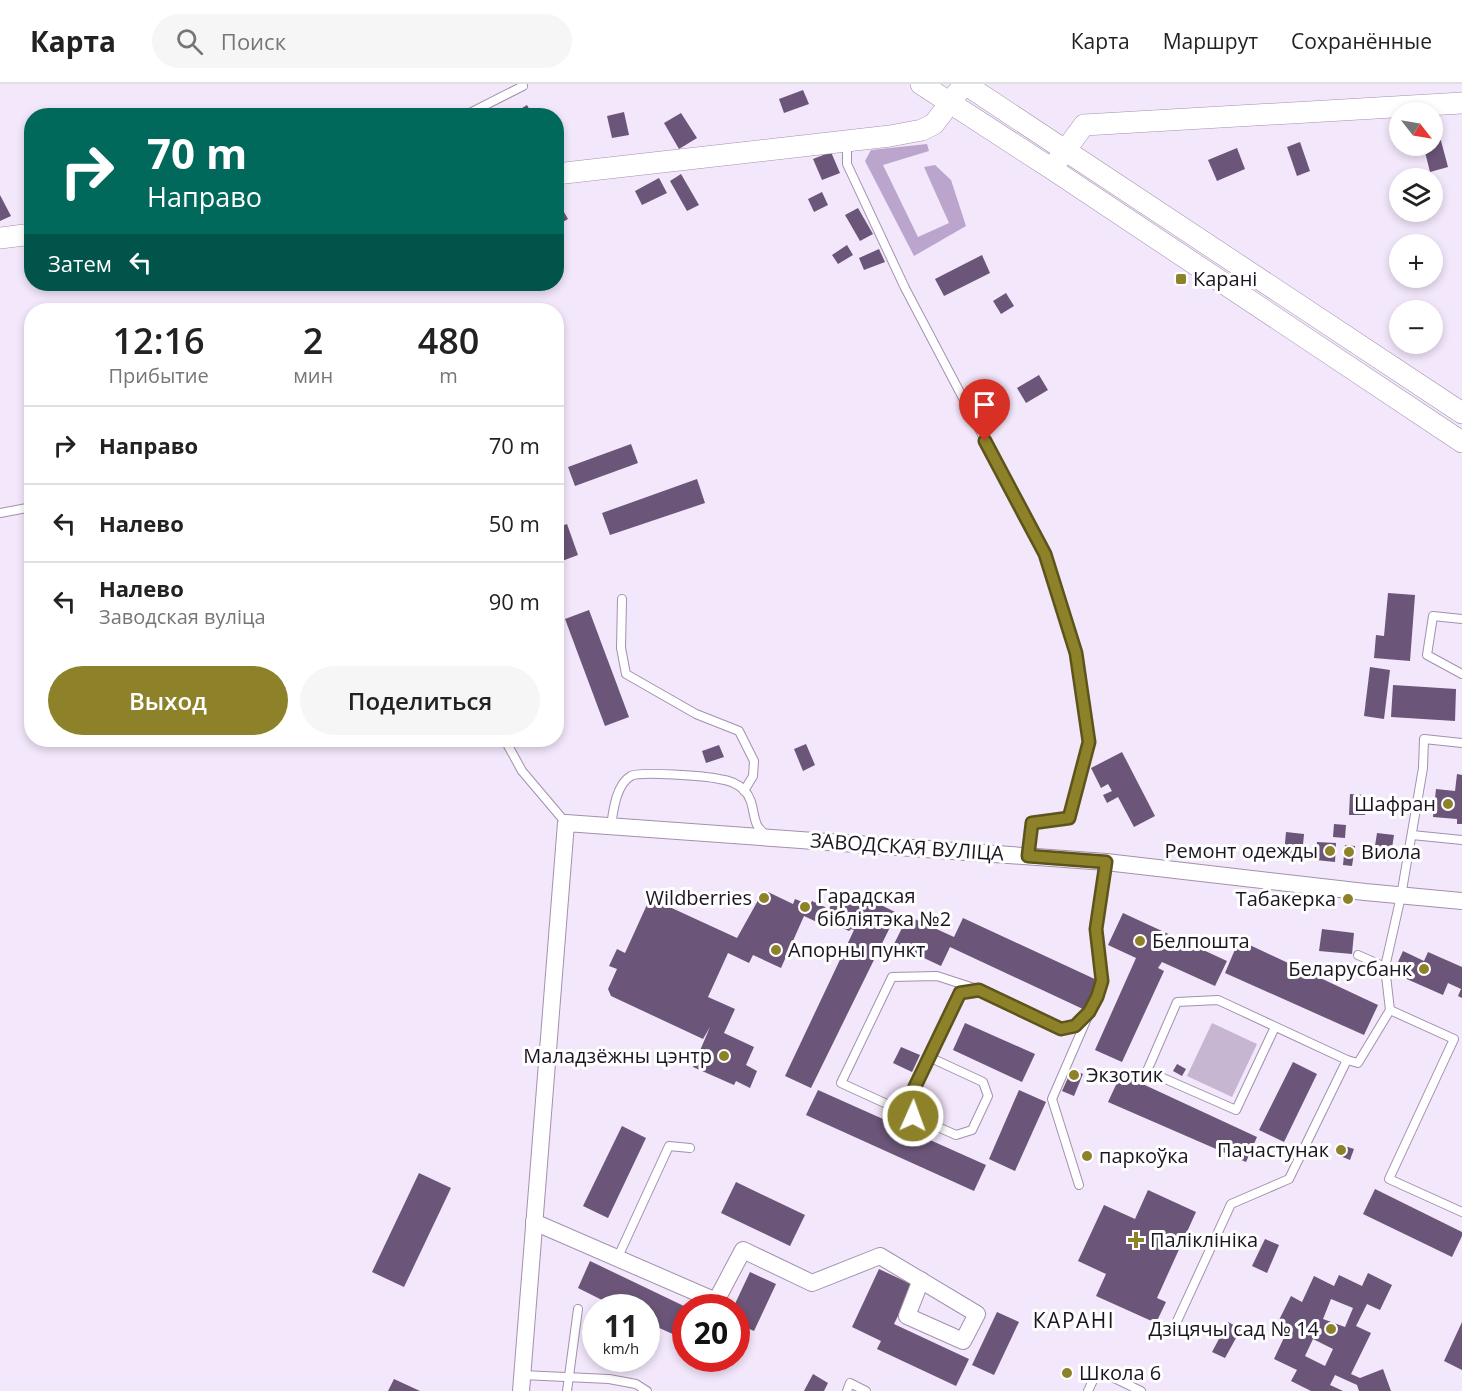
<!DOCTYPE html>
<html lang="ru">
<head>
<meta charset="utf-8">
<style>
  :root { --surface:#fff; --page:#f6f6f6; --text:#222; --muted:#767676; --line:#e0e0e0; --accent:#8d8229 }
  body { margin:0; font-family:"Open Sans",sans-serif; background:var(--page); color:var(--text); height:100vh; display:flex; flex-direction:column; font-size:22px; white-space:nowrap }
  * { box-sizing:border-box; margin:0 }
  p { font-size:20px; color:var(--muted) }
  .icon { flex:none; width:33px; height:33px; fill:none; stroke:currentColor; stroke-width:2; stroke-linecap:round; stroke-linejoin:round }
  .map { position:relative; flex:1; overflow:hidden }
  .details { position:absolute; left:24px; top:219px; width:540px; height:444px; display:flex; flex-direction:column; background:var(--surface); border-radius:24px; box-shadow:0 3px 9px #0003 }
  .details>* { flex:none }
  .banner { position:absolute; left:24px; top:24px; width:540px; height:183px; border-radius:24px; box-shadow:0 3px 9px #0003; background:#00695c; color:#fff; overflow:hidden }
  .needle { width:39px; rotate:121deg }
  .fabs { position:absolute; left:1389px; top:18px; display:grid; gap:12px }
  .fabs a { display:grid; place-items:center; width:54px; height:54px; border-radius:50%; background:var(--surface); box-shadow:0 3px 9px #0003; font-size:30px }
  .speed { position:absolute; left:582px; top:1210px; display:flex; gap:12px; font-size:30px; font-weight:700; text-align:center }
  .speed>* { display:grid; place-content:center; width:78px; height:78px; border-radius:50%; background:var(--surface); box-shadow:0 3px 9px #0003; line-height:1 }
  .speed small { font-size:15px; font-weight:400 }
  .speed .limit { border:9px solid #d22; background:#fff; color:#111 }
  .pin { position:absolute; display:grid; place-items:center; width:51px; height:51px; color:#fff; margin:-62px -26px; border-radius:50% 50% 50% 0; rotate:-45deg; box-shadow:0 0 6px #0007 }
  .pin .icon { rotate:45deg }
  .me { position:absolute; width:66px; margin:-33px; rotate:2deg; stroke-linejoin:round; filter:drop-shadow(0 0 4px #0008) }
  .turn { display:flex; align-items:center; gap:21px; height:126px; padding:0 24px; font-size:27px }
  .turn .icon { width:78px; height:78px; stroke-width:2.5 }
  .turn b { display:block; font-size:42px; line-height:51px }
  .then { display:flex; align-items:center; height:57px; padding:0 24px; background:#0003; gap:12px; font-size:22px }
  .eta { display:flex; justify-content:space-evenly; align-items:center; height:102px; text-align:center }
  .eta b { font-size:36px; font-weight:600; line-height:42px }
  .primary-button { display:flex; gap:12px; margin-top:auto; padding:12px 24px }
  .primary-button a { flex:1; height:69px; border-radius:36px; background:var(--accent); color:#fff; font-size:24px; font-weight:600; line-height:69px; text-align:center }
  .primary-button a+a { background:var(--page); color:var(--text) }
  ul { padding:0; list-style:none }
  li { display:flex; align-items:center; gap:18px; height:78px; padding:0 24px; border-top:2px solid var(--line) }
  li div { flex:1 }
  li b { display:block; font-size:22px }
  li em { font-style:normal }
  header { display:flex; align-items:center; gap:36px; box-sizing:border-box; height:84px; padding:0 30px; background:var(--surface); border-bottom:2px solid var(--line) }
  header strong { font-size:28px }
  nav { display:flex; gap:33px; margin-inline-start:auto; font-size:21px }
  .search { width:420px; height:54px; background:var(--page); display:flex; align-items:center; gap:15px; box-sizing:border-box; padding:0 21px; border-radius:33px; color:var(--muted); font-size:22px }
  .map>svg:first-child { display:block }
</style>
</head>
<body>
<header>
<strong>Карта</strong>
<div class="search"><svg class="icon" aria-label="search" viewBox="0 0 24 24"><circle cx="10" cy="10" r="6"/><path d="M15 15l6 6"/></svg>Поиск</div>
<nav><a>Карта</a><a>Маршрут</a><a>Сохранённые</a></nav>
</header>
<div class="map">
<svg width="1462" height="1307" viewBox="0 0 1462 1307">
  <rect width="100%" height="100%" fill="#f3e7fb"/>
  <path fill="#c7b6d2" d="M1212,939l45,21 -25,53 -45,-21z"/>
  <path fill="#bca5cc" d="M927,60l2,7 -46,14 35,72 31,-14 -25,-56 11,-2 16,15 15,46 -52,30 -49,-95 6,-11z"/>
  <g fill="#6b5578" fill-rule="evenodd">
    <path d="M803,6l6,14 -25,9 -5,-14z"/>
    <path d="M527,21l6,11h-24z"/>
    <path d="M624,28l5,23 -17,3 -5,-22z"/>
    <path d="M681,29l16,25 -18,11 -15,-26z"/>
    <path d="M1440,53l8,30 -18,5 -6,-24 3,-1 -1,-1h6v-7z"/>
    <path d="M1300,58l10,29 -13,5 -10,-29z"/>
    <path d="M1237,64l8,21 -28,12 -9,-21z"/>
    <path d="M831,68l9,21 -18,7 -9,-21z"/>
    <path d="M681,90l18,31 -12,6 -17,-30z"/>
    <path d="M659,94l8,15 -25,12 -7,-14z"/>
    <path d="M822,108l6,13 -14,7 -6,-13z"/>
    <path d="M0,111l11,21 -11,5z"/>
    <path d="M556,114l12,21 -12,7z"/>
    <path d="M858,124l15,26 -13,7 -15,-26z"/>
    <path d="M847,161l6,10 -15,9 -6,-9z"/>
    <path d="M879,165l6,13 -21,8 -5,-12z"/>
    <path d="M982,171l8,18 -46,23 -9,-17z"/>
    <path d="M1006,209l8,13 -13,8 -8,-13z"/>
    <path d="M1039,291l9,15 -22,13 -9,-15z"/>
    <path d="M631,360l7,19 -63,23 -7,-19z"/>
    <path d="M697,395l8,24 -95,32 -8,-22z"/>
    <path d="M567,440l11,31 -16,6 -6,-15v-18z"/>
    <path d="M1388,509l27,2 -5,66 -36,-3 2,-23 8,1z"/>
    <path d="M589,526l40,107 -24,9 -40,-107z"/>
    <path d="M1370,583l20,3 -6,49 -20,-3z"/>
    <path d="M1393,601l63,4 -1,32 -64,-4z"/>
    <path d="M806,660l9,21 -12,6 -9,-22z"/>
    <path d="M719,661l5,12 -18,6 -4,-12z"/>
    <path d="M1122,668l33,64 -21,11 -16,-30 -11,6 -4,-8 9,-4 -4,-7 -7,4 -10,-20z"/>
    <path d="M1457,690l5,1v49h-5v-5l-24,-2 3,-28 19,2z"/>
    <path d="M1350,710l16,1 -1,20h-16z"/>
    <path d="M1334,740l12,1 -1,13 -12,-1z"/>
    <path d="M1286,748l18,2 -2,22 -18,-2z"/>
    <path d="M1377,749l17,2 -4,26 -17,-2z"/>
    <path d="M1317,758l19,1 -1,19 -19,-2z"/>
    <path d="M1345,761l10,1 -3,20 -9,-1z"/>
    <path d="M768,808l25,12 2,-5 15,6 2,-4 17,8 7,-14 20,10 3,-5 6,3 2,-5 30,15 -86,175 -26,-12 69,-146 -3,-1 -2,2 -15,-7 -2,5 -28,-13 -23,52 -28,-13 -4,8 -21,-10 -20,44 27,12 -11,24 30,14 -8,18 11,6 -7,17 -14,-7 -2,4 -41,-18 17,-40 -7,12 -92,-43 -3,-7 9,-20 -8,-3 8,-17 8,4 25,-55 87,40 24,-43z"/>
    <path d="M1123,829l104,48 -12,25 -53,-24 -4,6 6,3 -42,91 -27,-12 41,-92 -28,-13z"/>
    <path d="M908,832l46,21 9,-19 136,63 -14,29 -135,-63 -9,19 -47,-22z"/>
    <path d="M1322,845l32,4 -2,21 -33,-3z"/>
    <path d="M1239,856l139,65 -14,30 -139,-62z"/>
    <path d="M1403,867l21,10 4,-9 34,15v31l-4,-2 3,-7 -13,-6 -5,12 -50,-22z"/>
    <path d="M965,939l70,31 -13,28 -69,-32z"/>
    <path d="M901,963l19,8 -8,17 -19,-9z"/>
    <path d="M1293,978l24,12 -33,68 -25,-12z"/>
    <path d="M1177,980l9,5 -4,7 -9,-5z"/>
    <path d="M1072,985l11,5 -9,22 -12,-5z"/>
    <path d="M1121,990l136,63 -11,25 -138,-60z"/>
    <path d="M818,1006l168,75 -12,26 -168,-76z"/>
    <path d="M1019,1006l27,12 -31,69 -26,-12z"/>
    <path d="M622,1042l24,12 -38,80 -25,-12z"/>
    <path d="M1339,1060l15,5 -4,11 -15,-6z"/>
    <path d="M419,1089l32,15 -47,99 -32,-15z"/>
    <path d="M736,1098l69,33 -15,31 -69,-33z"/>
    <path d="M1375,1105l87,43v4l-10,21 -89,-43z"/>
    <path d="M1148,1106l48,22 -39,86 9,4 -10,21 -60,-27 10,-22 -28,-13 26,-56 31,14z"/>
    <path d="M1265,1155l14,6 -12,28 -15,-7z"/>
    <path d="M590,1177l96,46v33l-40,-18v-14h-28l-40,-20z"/>
    <path d="M879,1185l34,16 -19,39 75,35 -13,27 -79,-37 4,-8 -29,-14z"/>
    <path d="M750,1188l26,12 -22,47 -18,-8v-15h-3z"/>
    <path d="M1368,1189l24,12 -12,25 -13,-6 -11,22 15,7 -20,41 9,4 23,-9 8,22h-32l-2,-6 -22,-10 -5,10 13,6h-32l-20,-10 6,-11 -23,-11 14,-30 -11,-5 14,-28 11,6 12,-26 20,10 5,-11 23,11zM1331,1215l22,9 -8,19 -22,-8zM1313,1255l20,10 -8,17 -20,-10z"/>
    <path d="M997,1228l22,10 -25,53 -22,-10z"/>
    <path d="M1228,1238l13,7 -16,29 -13,-6z"/>
    <path d="M1462,1238v48l-18,-9z"/>
    <path d="M813,1290l15,9 -4,8h-20z"/>
    <path d="M394,1295l26,12h-32z"/>
  </g>
  <g fill="none" stroke-linecap="round" stroke-linejoin="round">
    <defs>
      <g id="service">
        <path d="M464,32l59,-30"/>
        <path d="M847,56v24l58,124 140,266 13,39 18,60 13,89 -20,76 -37,5 -4,33"/>
        <path d="M0,429l32,-6"/>
        <path d="M622,515l-1,49 5,26 70,40 43,17 15,30 -1,15 -9,15"/>
        <path d="M1462,535l-29,-3 -6,39 35,19"/>
        <path d="M505,656l17,31 44,52"/>
        <path d="M1462,659l-38,-4 -1,29 -22,128 -16,71 5,43 64,29 -65,140 73,33"/>
        <path d="M611,742c2,-14 5,-42 20,-50 8,-5 76,0 88,3 9,1 19,5 25,11 10,10 8,24 13,35 2,4 6,7 9,11"/>
        <path d="M1412,751l50,5"/>
        <path d="M1358,871l27,12"/>
        <path d="M1275,943l-39,83 -89,-39 30,-69 41,-2 129,60 11,3 32,-53"/>
        <path d="M929,973l54,25 5,14 -16,34 -16,5 -43,-19 -3,-19 50,-104 19,-3 82,39 14,-3 14,-14 8,-15 5,-16 -6,-52 10,-67"/>
        <path d="M913,1032l-72,-33 51,-106 45,-1 40,13"/>
        <path d="M1079,1101l-27,-86 36,-83"/>
        <path d="M617,1175l52,-113 21,2"/>
        <path d="M1172,1248l59,-128 58,-25 58,-119"/>
        <path d="M522,1291l87,4 27,5 11,7"/>
        <path d="M567,1307l11,-82"/>
        <path d="M847,1307l3,-8 16,8"/>
        <path d="M1088,1307l7,-15 17,1 29,14"/>
      </g>
      <g id="minor">
        <path d="M534,1138l182,79 27,-51 69,33 68,-27 97,58 -14,27 -56,-25 14,-36"/>
        <path d="M521,1307l45,-568 540,39 259,30 97,9"/>
      </g>
      <g id="tertiary">
        <path d="M921,0l131,85 410,273"/>
        <path d="M965,0l497,329"/>
        <path d="M1058,76l26,-35 378,-22"/>
        <path d="M556,90l334,-38 32,-6 12,-6 24,-32"/>
        <path d="M0,154l32,-4"/>
      </g>
    </defs>
    <use href="#service" stroke="#a390af" stroke-width="10"/>
    <use href="#minor" stroke="#a390af" stroke-width="18"/>
    <use href="#tertiary" stroke="#a390af" stroke-width="22"/>
    <use href="#service" stroke="#fff" stroke-width="8"/>
    <use href="#minor" stroke="#fff" stroke-width="16"/>
    <use href="#tertiary" stroke="#fff" stroke-width="21"/>
  </g>
  <g fill="none" stroke-linecap="round" stroke-linejoin="round">
    <defs>
      <path id="route" d="M913,1032l-3,-19 50,-104 19,-3 82,39 14,-3 14,-14 8,-15 5,-16 -6,-52 10,-67 -78,-6 4,-33 37,-5 20,-76 -13,-89 -31,-99 -60,-113"/>
    </defs>
    <use href="#route" stroke="#5c541b" stroke-width="15"/>
    <use href="#route" stroke="#8d8229" stroke-width="10"/>
  </g>
  <g fill="#8d8229" stroke="#fff" stroke-width="2">
    <rect x="1175" y="189" width="12" height="12" rx="3"/>
    <circle cx="1448" cy="720" r="6"/>
    <circle cx="1330" cy="767" r="6"/>
    <circle cx="1349" cy="768" r="6"/>
    <circle cx="764" cy="814" r="6"/>
    <circle cx="1348" cy="815" r="6"/>
    <circle cx="805" cy="823" r="6"/>
    <circle cx="1140" cy="857" r="6"/>
    <circle cx="776" cy="866" r="6"/>
    <circle cx="1424" cy="885" r="6"/>
    <circle cx="724" cy="972" r="6"/>
    <circle cx="1074" cy="991" r="6"/>
    <circle cx="1341" cy="1066" r="6"/>
    <circle cx="1087" cy="1072" r="6"/>
    <path d="M1133 1147h6v6h6v6h-6v6h-6v-6h-6v-6h6z"/>
    <circle cx="1331" cy="1245" r="6"/>
    <circle cx="1067" cy="1289" r="6"/>
  </g>
  <g text-anchor="middle" stroke-width="6" stroke-linejoin="round" paint-order="stroke">
    <g font-size="20" fill="#1d1622" stroke="#fff" text-anchor="start">
      <text x="1193" y="202">Карані</text>
      <text x="1436" y="727" text-anchor="end">Шафран</text>
      <text x="1318" y="774" text-anchor="end">Ремонт одежды</text>
      <text x="1361" y="775">Виола</text>
      <text x="817" y="819">Гарадская<tspan x="817" dy="23">бібліятэка №2</tspan></text>
      <text x="752" y="821" text-anchor="end">Wildberries</text>
      <text x="1336" y="822" text-anchor="end">Табакерка</text>
      <text x="1152" y="864">Белпошта</text>
      <text x="788" y="873">Апорны пункт</text>
      <text x="1412" y="892" text-anchor="end">Беларусбанк</text>
      <text x="712" y="979" text-anchor="end">Маладзёжны цэнтр</text>
      <text x="1086" y="998">Экзотик</text>
      <text x="1329" y="1073" text-anchor="end">Пачастунак</text>
      <text x="1099" y="1079">паркоўка</text>
      <text x="1150" y="1163">Паліклініка</text>
      <text x="1319" y="1252" text-anchor="end">Дзіцячы сад № 14</text>
      <text x="1079" y="1296">Школа 6</text>
    </g>
    <g font-size="20" fill="#1d1622" stroke="#fff">
      <text transform="translate(907 763) rotate(4)" y="7">ЗАВОДСКАЯ ВУЛІЦА</text>
    </g>
    <g font-size="21" letter-spacing="1.5" fill="#1d1622" stroke="#fff">
      <text x="1074" y="1244">КАРАНІ</text>
    </g>
  </g>
</svg>
<div class="fabs">
<a><svg class="needle" viewBox="-14 -14 28 28"><path d="M0-13l5 13h-10z" fill="#e53935"/><path d="M0 13l5-13h-10z" fill="#767676"/></svg></a>
<a><svg class="icon" aria-label="layers" viewBox="0 0 24 24"><path d="M12 4l9 5-9 5-9-5zM3 14l9 5 9-5"/></svg></a>
<a>+</a>
<a>−</a>
</div>
<div class="speed"><div>11<small>km/h</small></div><div class="limit">20</div></div>
<div class="pin" style="left:985px;top:357px;background:#d93025"><svg class="icon" aria-label="arrive" viewBox="0 0 24 24"><path d="M6 21V4h12l-3 4 3 4H6"/></svg></div>
<svg class="me" style="left:913px;top:1032px" viewBox="-20 -20 40 40"><circle r="17" fill="#8d8229" stroke="#fff" stroke-width="3"/><path d="M0-11L8 9 0 5-8 9z" fill="#fff"/></svg>
<div class="banner">
<div class="turn"><svg class="icon" aria-label="right" viewBox="0 0 24 24"><path d="M7 20v-9h11M14 6l5 5-5 5"/></svg><div><b>70 m</b>Направо</div></div>
<div class="then">Затем<svg class="icon" aria-label="left" viewBox="0 0 24 24"><path d="M17 20v-9H6M10 6l-5 5 5 5"/></svg></div>
</div>
<section class="details">
<div class="eta">
<div><b>12:16</b><p>Прибытие</p></div>
<div><b>2</b><p>мин</p></div>
<div><b>480</b><p>m</p></div>
</div>
<ul>
<li><svg class="icon" aria-label="right" viewBox="0 0 24 24"><path d="M7 20v-9h11M14 6l5 5-5 5"/></svg><div><b>Направо</b></div><em>70 m</em></li>
<li><svg class="icon" aria-label="left" viewBox="0 0 24 24"><path d="M17 20v-9H6M10 6l-5 5 5 5"/></svg><div><b>Налево</b></div><em>50 m</em></li>
<li><svg class="icon" aria-label="left" viewBox="0 0 24 24"><path d="M17 20v-9H6M10 6l-5 5 5 5"/></svg><div><b>Налево</b><p>Заводская вуліца</p></div><em>90 m</em></li>
</ul>
<div class="primary-button"><a>Выход</a><a>Поделиться</a></div>
</section>
</div>
</body>
</html>
